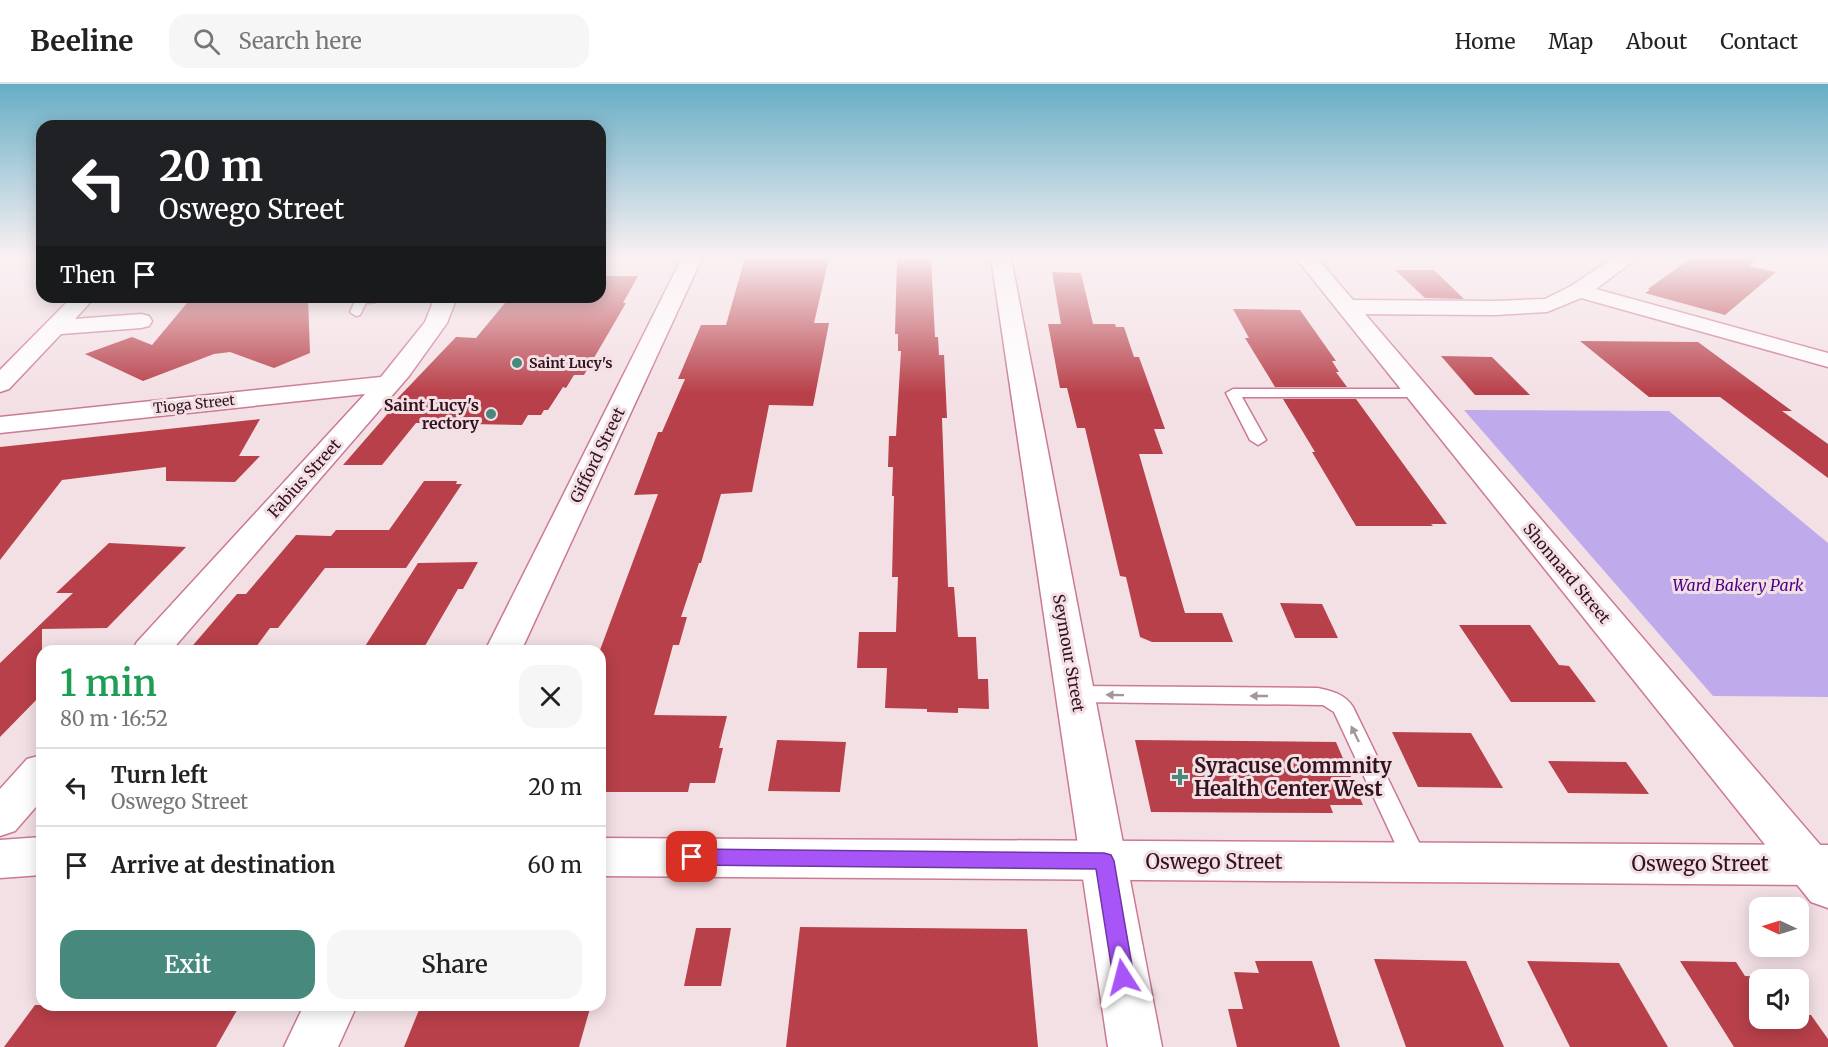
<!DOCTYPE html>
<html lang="en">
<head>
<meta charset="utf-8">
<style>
  :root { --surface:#fff; --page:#f6f6f6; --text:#222; --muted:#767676; --line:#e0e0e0; --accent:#478a7d }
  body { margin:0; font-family:Merriweather,serif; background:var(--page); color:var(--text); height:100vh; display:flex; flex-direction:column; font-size:22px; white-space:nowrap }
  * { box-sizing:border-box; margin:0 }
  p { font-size:20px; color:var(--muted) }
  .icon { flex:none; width:33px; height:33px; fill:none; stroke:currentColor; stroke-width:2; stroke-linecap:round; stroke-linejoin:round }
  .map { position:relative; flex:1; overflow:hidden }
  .drawer { position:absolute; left:36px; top:561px; width:570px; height:366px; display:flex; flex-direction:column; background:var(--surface); border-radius:18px; box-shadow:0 3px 15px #0003 }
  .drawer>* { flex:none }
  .banner { position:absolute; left:36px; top:36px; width:570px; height:183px; border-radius:18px; box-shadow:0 3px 15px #0003; background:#202124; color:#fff; overflow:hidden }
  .needle { width:39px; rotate:274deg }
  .controls { position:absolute; left:1749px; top:813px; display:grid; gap:12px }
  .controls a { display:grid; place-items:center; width:60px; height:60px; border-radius:12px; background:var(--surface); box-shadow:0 3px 15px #0003; font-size:30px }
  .pin { position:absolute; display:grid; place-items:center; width:51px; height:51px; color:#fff; margin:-26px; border-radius:12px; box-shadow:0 3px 9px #0006 }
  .me { position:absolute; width:66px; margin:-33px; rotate:351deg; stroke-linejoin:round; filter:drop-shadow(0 0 4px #0008) }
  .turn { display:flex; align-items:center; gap:21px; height:126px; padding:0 24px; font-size:27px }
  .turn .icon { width:78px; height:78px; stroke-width:2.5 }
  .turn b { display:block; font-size:42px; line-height:51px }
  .then { display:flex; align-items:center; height:57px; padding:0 24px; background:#0003; gap:12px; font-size:22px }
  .round { display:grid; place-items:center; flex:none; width:63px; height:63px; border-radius:18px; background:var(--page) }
  .summary { display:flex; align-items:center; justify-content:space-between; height:102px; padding:0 24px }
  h1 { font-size:36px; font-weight:600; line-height:45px; color:#1e9e55 }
  .action { display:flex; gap:12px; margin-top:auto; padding:12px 24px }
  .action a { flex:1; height:69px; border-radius:18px; background:var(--accent); color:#fff; font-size:24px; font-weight:600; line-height:69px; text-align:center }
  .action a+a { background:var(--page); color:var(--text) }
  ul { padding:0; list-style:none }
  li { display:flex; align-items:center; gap:18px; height:78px; padding:0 24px; border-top:2px solid var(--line) }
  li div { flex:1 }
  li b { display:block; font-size:22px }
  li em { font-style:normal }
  header { display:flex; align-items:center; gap:36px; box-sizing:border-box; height:84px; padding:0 30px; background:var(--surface); border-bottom:2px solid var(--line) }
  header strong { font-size:28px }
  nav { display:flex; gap:33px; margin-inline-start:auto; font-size:21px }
  .search { width:420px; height:54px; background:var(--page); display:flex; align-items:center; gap:15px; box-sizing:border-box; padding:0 21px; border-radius:18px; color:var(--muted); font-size:22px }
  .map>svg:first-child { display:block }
</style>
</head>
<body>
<header>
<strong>Beeline</strong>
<div class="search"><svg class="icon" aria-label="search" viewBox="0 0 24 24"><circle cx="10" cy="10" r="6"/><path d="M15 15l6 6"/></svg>Search here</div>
<nav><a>Home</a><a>Map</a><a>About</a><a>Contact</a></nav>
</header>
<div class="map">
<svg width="1828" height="963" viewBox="0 0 1828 963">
  <rect width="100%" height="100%" fill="#f3e0e5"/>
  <path fill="#bfaaeb" d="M1464,326l205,1 159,132v154l-115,-1z"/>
  <g fill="#b8404a">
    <path d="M745,174h84l-15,65h15l-16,83 -44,-1 -17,87 -31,2 -20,69h-2l-18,54h6l-8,28h-6l-19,70 73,1 -8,32h4l-8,35h-25l-2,9h-88v-142l58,-156 -24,1 24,-63h4l23,-53h-7l23,-54h25z"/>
    <path d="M897,174h34l4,79h3l1,18h5l3,63h-5l6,169h6l4,50h18l2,42h10l1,30 -31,-1v5l-31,-1v-3l-42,-1 2,-40h-30l2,-36h37l2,-55h-6l2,-81h-2l1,-29h-5l1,-31h7l5,-85h-3v-17h-3z"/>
    <path d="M1691,174h66l-9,8 28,6 -51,43 -80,-22 5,-3 -2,-1z"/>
    <path d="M1395,186h39l30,29 -39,-1z"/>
    <path d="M1052,188l29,1 12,51h22l1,3h8l10,30h5l26,72h-11l9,25h-24l46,159h37l11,29h-81l-12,-5 -14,-60 -6,-1 -35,-148h-8l-10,-40h-7l-12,-64h13z"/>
    <path d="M600,192h38l-15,27h3l-42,72h-10l-8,13 -3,-1 -15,23h-4l-3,5h-13l-6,10 -106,-2 -34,42h-39l54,-62h-4l63,-66 20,1 29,-35h55l4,-6h36z"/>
    <path d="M192,213h116l2,56 -36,15 -44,-16 -16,2 -71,27 -58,-27 47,-17 20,8z"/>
    <path d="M1233,225l67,1 36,51h-4l7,11h-3l11,15h-72l-30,-49h4z"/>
    <path d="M1580,257l118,1 94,69h-10l46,33v34l-108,-81h-71z"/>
    <path d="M1441,272l51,1 38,38h-55z"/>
    <path d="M1283,315h73l91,125h-16l2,2h-77l-44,-74h3z"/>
    <path d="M260,335l-21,37h21l-25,26 -69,-1v-14l-104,13 -62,80v-113z"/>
    <path d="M424,397h33l-1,3h6l-56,84h-81l-47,60h-8l-17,23h-65l49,-57h9l50,-59 35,1 5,-6h53z"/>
    <path d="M109,459l77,4 -79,81 -65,1v65l-42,43v-74l73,-70h-17z"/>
    <path d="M478,478l-15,27h-5l-36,62h-60l56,-88z"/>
    <path d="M1280,519l42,1 16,34h-43z"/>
    <path d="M1459,541h71l29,40 10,1 27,36h-85z"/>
    <path d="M1392,648l79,1 32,55 -85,-1z"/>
    <path d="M777,656l69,2 -6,50 -72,-1z"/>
    <path d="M1135,656l201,2 27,63h-33l3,8 -182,-1z"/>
    <path d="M1548,677l78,1 23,32 -81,-1z"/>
    <path d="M800,843l227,2 11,118h-252z"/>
    <path d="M696,844h35l-10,58h-37z"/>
    <path d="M1374,875l92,2 38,86h-98z"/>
    <path d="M1255,877h57l28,86h-103l-9,-38h15l-9,-37 25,1z"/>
    <path d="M1527,877l92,2 49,84h-98z"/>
    <path d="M1680,877l56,1 9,14 26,1 2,3h-13v38h38v-3h13l17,24v8h-94z"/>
    <path d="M35,921h205l-24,42h-212z"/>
    <path d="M421,921h170l-12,42h-175z"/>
  </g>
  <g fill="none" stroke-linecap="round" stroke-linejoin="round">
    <defs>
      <g id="lane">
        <path d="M357,213h12l-9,18 -4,1 -6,-4z"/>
        <path d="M1233,305h185l7,4 -7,4h-176l24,43 -8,5 -8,-5 -24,-47z"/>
        <path d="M1076,602l242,2c14,3 27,6 35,19l76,156 -3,8 -9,3 -9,-3 -74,-159 -11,-7 -247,-3 -7,-3 -3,-5 3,-5z"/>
      </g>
      <g id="street">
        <path d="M682,174h20l-181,393h-36z"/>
        <path d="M1613,174h24l-41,31 232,64v14l-247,-69 -34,14 -52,3 -148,-1 -8,-2 -3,-5 3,-5 8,-2 148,1 50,-2 26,-13z"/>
        <path d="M72,213h23l-20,22 66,-5 8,2 3,5 -3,5 -8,2 -80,6 -52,55 -9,3v-22z"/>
        <path d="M352,213h27l-3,5 -8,1 -13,-1z"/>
        <path d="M435,213h22l-10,26 -38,53 -238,275h-39l5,-9 228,-248 -365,39v-16l381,-40 44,-55z"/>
        <path d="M42,671v45l-27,31 -15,5v-47l27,-30z"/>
        <path d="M42,753v38l-42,3v-38z"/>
        <path d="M600,754l1228,7v40l-1228,-9z"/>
        <path d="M304,921h53l-19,42h-54z"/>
      </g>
      <g id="secondary">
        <path d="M991,174h20l151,789h-54z"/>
        <path d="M1296,174h21l511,596v54l-17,-6z"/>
      </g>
    </defs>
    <use href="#lane" stroke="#cc7994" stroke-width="3"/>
    <use href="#street" stroke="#cc7994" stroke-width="3"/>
    <use href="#secondary" stroke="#cc7994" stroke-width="3"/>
    <use href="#lane" fill="#fff" fill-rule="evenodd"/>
    <use href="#street" fill="#fff" fill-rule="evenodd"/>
    <use href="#secondary" fill="#fff" fill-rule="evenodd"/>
  </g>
  <defs><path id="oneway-solid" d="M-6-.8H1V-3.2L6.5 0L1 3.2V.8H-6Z" transform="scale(1.5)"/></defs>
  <g fill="#a4959a">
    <use href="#oneway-solid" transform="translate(1115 611) rotate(-179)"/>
    <use href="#oneway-solid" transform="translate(1259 612) rotate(-180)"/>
    <use href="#oneway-solid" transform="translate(1355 650) rotate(-116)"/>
  </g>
  <linearGradient id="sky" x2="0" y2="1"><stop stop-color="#66adc5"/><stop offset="0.56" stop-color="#faf1f3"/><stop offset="1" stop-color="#faf1f3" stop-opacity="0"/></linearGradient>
  <rect width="1828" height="309" fill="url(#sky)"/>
  <path fill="#a855f7" stroke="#6d37a1" stroke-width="1.5" d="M692,765l412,4 7,2 3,6 20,116 -3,7 -8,3 -7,-3 -3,-7 -17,-108 -404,-4 -7,-2 -3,-6 3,-5z"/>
  <g fill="#478a7d" stroke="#f3e0e5" stroke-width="2">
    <circle cx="517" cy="279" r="6"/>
    <circle cx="491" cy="330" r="6"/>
    <path d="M1177 684h6v6h6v6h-6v6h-6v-6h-6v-6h6z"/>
  </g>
  <g text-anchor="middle" stroke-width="6" stroke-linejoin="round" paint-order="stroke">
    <g font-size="14" font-weight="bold" fill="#34131f" stroke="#f3e0e5" text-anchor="start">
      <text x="529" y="284">Saint Lucy's</text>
    </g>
    <g font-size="14" fill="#34131f" stroke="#f3e0e5">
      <text transform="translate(194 320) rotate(-6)" y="5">Tioga Street</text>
    </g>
    <g font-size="16" font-weight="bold" fill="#34131f" stroke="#f3e0e5" text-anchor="end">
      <text x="479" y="327">Saint Lucy's<tspan x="479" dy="18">rectory</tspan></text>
    </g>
    <g font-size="16" fill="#34131f" stroke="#f3e0e5">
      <text transform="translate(597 371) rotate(-64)" y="6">Gifford Street</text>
      <text transform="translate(304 394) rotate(-48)" y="6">Fabius Street</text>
      <text transform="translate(1567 489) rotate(50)" y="6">Shonnard Street</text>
      <text transform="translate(1069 569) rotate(80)" y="6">Seymour Street</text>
    </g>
    <g font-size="16" font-style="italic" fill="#4a0189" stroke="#f3e0e5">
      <text x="1738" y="507">Ward Bakery Park</text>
    </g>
    <g font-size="20" font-weight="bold" fill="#34131f" stroke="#f3e0e5" text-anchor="start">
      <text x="1194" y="689">Syracuse Commnity<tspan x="1194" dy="23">Health Center West</tspan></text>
    </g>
    <g font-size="20" fill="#34131f" stroke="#f3e0e5">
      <text x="1214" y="785">Oswego Street</text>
      <text x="1700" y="787">Oswego Street</text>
    </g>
  </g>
</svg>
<div class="controls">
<a><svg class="needle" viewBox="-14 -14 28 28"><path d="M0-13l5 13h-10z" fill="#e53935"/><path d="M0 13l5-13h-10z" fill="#767676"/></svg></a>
<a><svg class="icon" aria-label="sound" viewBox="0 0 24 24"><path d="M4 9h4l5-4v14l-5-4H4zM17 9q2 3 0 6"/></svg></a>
</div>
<div class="pin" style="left:692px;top:773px;background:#d93025"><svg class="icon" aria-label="arrive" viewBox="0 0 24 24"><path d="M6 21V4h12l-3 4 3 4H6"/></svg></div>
<svg class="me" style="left:1123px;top:893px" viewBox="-20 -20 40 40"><path d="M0-17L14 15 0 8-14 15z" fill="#a855f7" stroke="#fff" stroke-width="4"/></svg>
<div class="banner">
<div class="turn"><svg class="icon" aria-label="left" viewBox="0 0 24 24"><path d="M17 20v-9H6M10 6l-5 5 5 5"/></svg><div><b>20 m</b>Oswego Street</div></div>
<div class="then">Then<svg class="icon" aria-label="arrive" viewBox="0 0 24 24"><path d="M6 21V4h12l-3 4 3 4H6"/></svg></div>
</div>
<section class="drawer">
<div class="summary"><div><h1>1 min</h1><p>80 m · 16:52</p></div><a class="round"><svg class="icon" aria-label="close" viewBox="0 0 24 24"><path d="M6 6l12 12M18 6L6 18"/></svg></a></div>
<ul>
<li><svg class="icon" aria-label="left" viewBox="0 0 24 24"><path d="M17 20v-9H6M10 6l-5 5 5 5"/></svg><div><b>Turn left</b><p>Oswego Street</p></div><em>20 m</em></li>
<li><svg class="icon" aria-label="arrive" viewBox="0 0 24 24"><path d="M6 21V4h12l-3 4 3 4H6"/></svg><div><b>Arrive at destination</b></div><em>60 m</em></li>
</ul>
<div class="action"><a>Exit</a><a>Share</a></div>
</section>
</div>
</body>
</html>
